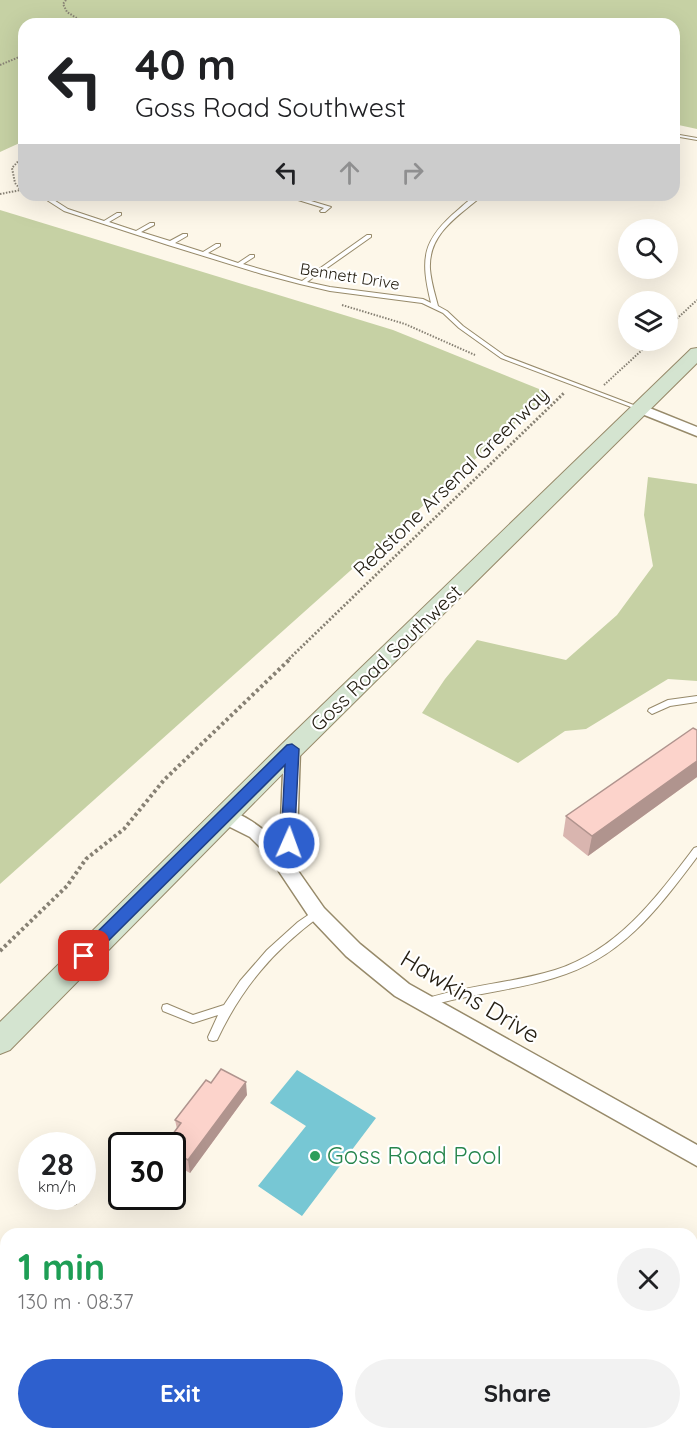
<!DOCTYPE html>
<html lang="en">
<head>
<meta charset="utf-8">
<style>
  :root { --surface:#fff; --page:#f2f2f2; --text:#202124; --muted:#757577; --accent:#2e60ce }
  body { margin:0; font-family:Quicksand,sans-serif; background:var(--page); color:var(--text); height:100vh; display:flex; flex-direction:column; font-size:22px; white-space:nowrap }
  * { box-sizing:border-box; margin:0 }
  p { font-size:20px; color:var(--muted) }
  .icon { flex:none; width:33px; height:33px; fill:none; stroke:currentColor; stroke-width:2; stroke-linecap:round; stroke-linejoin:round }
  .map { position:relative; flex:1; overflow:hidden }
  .side { position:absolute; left:0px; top:1228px; width:698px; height:212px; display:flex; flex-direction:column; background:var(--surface); border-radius:18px 18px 0 0; box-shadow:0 6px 24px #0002 }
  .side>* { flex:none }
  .top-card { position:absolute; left:18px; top:18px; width:662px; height:183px; border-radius:18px; box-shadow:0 6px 24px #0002; background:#fff; color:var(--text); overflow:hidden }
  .controls { position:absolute; left:618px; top:219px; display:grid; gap:12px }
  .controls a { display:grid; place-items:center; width:60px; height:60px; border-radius:50%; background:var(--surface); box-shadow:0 6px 24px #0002; font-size:30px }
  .speed { position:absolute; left:18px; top:1132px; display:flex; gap:12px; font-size:30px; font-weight:700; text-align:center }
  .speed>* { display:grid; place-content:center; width:78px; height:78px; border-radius:50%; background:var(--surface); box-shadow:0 6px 24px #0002; line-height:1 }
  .speed small { font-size:15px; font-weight:400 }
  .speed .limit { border:3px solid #111; border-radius:9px; background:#fff; color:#111 }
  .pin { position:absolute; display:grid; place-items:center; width:51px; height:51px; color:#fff; margin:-26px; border-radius:12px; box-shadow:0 3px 9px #0006 }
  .me { position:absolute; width:66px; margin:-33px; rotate:2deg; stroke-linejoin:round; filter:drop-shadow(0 0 4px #0008) }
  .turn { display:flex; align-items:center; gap:21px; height:126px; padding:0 18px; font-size:27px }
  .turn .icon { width:78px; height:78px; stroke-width:2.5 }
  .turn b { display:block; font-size:42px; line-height:51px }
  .lanes { display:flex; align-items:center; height:57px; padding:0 18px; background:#0003; justify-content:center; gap:30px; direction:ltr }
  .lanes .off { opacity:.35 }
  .round { display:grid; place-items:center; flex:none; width:63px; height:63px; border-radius:32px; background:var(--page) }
  .head { display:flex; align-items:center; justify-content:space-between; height:102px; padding:0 18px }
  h1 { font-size:36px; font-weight:800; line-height:45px; color:#1e9e55 }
  .primary-button { display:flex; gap:12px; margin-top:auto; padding:12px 18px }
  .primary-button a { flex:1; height:69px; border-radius:36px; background:var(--accent); color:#fff; font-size:24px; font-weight:800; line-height:69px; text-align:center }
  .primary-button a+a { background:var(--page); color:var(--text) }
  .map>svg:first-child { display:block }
</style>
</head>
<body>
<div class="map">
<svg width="697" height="1439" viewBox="0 0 697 1439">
  <rect width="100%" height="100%" fill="#fdf7e9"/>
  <g fill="#c6d1a4">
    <path d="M0,0h697v129l-23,-5v-100h-650v117l-24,11z"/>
    <path d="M0,210l393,120 156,63 -549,491z"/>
    <path d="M648,477l49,7v197l-29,-2 -82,50 -21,2 -47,32 -96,-50 23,-34 32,-39 89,20 51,-45 36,-49 -9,-51z"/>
  </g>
  <path fill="#77c7d4" d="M297,1070l79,48 -74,98 -44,-30 48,-60 -36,-23z"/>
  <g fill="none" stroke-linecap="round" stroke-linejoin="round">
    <defs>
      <g id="lane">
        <path d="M674,134l23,4v2l-23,-4z"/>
        <path d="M39,195h7l22,14 36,12 13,-8h4v2l-12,7 27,9 14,-8h4v2l-13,7 29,9 13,-7h4v2l-12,7 28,9 13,-8h4v2l-12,7 30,10 12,-8h4v2l-11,7 59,17 65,-46h4v2l-64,45 23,5 93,12 8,4c-11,-45 -9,-63 28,-94 7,-6 14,-14 24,-14 -24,21 -55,38 -53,74 1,13 5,25 8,37l9,5 16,15 42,30 139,53 -1,1h-4l-138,-52 -42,-30 -16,-15 -21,-10 -92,-12 -30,-7 -38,-10 -94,-29 -104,-34z"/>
        <path d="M282,195h9l40,12 -6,5h-4l-1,-1 4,-3z"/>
        <path d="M697,696v6l-27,4 -18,8 -4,-3 1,-2 19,-9z"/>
        <path d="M697,847v10c-40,53 -76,102 -143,121 -42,13 -87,16 -129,29l-4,-1 -1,-3 1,-3 4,-1c43,-14 88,-16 130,-29 63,-20 101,-72 139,-122z"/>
        <path d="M317,909l3,1 2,3 -2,3c-47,35 -78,71 -103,124l-4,1 -4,-1 -1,-3 10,-22 -25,8 -30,-12 -1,-3 1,-3 4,-1 26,11 31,-10 16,-24 27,-31 31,-28z"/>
        <path d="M25,1160l7,3v12l-11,-6 -1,-4 1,-4z"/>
        <path d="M63,1197h13l2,3 -2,4 -4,1 -4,-1z"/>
        <path d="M56,1434h14l-2,5h-14z"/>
      </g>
      <g id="street">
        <path d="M642,405l55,22v9l-60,-24v-6z"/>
        <path d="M292,743l8,6 -4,119 28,40 36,36 49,40 288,161v21l-302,-170 -49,-40 -36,-38 -42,-63 -18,-18 -30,-15 -3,-5 3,-5c19,-5 47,20 60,33l4,-96z"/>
      </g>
      <path id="secondary" d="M697,348v15l-396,392 -291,295 -10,4v-32l283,-279 408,-394z"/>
    </defs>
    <use href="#lane" stroke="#978a6a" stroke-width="2"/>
    <use href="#street" stroke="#978a6a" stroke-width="3"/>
    <use href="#secondary" stroke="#978a6a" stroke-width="2"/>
    <g stroke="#878174" stroke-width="2" stroke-dasharray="1.5 1.5" stroke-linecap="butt">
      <path d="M66,0l-3,4 4,8 19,12"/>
      <path d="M0,65l24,-10"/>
      <path d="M24,155l-12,13 3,15 9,11"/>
      <path d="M0,194l21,-4"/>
      <path d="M342,305l63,19 70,31"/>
      <path d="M668,327l29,-27"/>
      <path d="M604,385l49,-45"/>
    </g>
    <path stroke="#878174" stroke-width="3" stroke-dasharray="2 2" stroke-linecap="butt" d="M289,659l276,-267"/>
    <path stroke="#878174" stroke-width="4" stroke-dasharray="3 3" stroke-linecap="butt" d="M0,951l67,-65 19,-27 38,-30 40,-49 127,-122"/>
    <use href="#lane" fill="#fff" fill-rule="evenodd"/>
    <use href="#street" fill="#fff" fill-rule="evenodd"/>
    <use href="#secondary" fill="#d4e4d0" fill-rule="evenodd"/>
  </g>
  <g fill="#d9b5af">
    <path d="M325,195h23l-8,5z"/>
    <path d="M697,730v47l-109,79 -25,-20 3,-20z"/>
    <path d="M211,1083l36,12 -57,78 -18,-10v-17l5,-17 -2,-9z"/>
    <path d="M411,1434h150l-3,5h-140z"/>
  </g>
  <g fill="#b0948e">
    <path d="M340,195h8l-8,5z"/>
    <path d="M697,761v16l-109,79 4,-20z"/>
    <path d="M246,1082l1,13 -57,78 -2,-13z"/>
    <path d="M556,1434h5l-3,5h-5z"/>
  </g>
  <g fill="#fcd3cb" stroke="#b0948e" stroke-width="1.5">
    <path d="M693,728l4,2v31l-105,75 -26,-20z"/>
    <path d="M221,1069l25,13 -58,78 -16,-9v-5h-8l17,-23 -6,-3 31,-40 5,3z"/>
    <path d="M492,1230l7,4h-10z"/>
    <path d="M440,1434h116l-3,5h-105z"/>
  </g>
  <path fill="#2e60ce" stroke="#1e3e86" stroke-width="1.5" d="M292,744l7,5 -5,98h-11l-2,-4 4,-78 -196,195h-11l-2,-4 2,-5 209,-206z"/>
  <circle fill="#2e9e5b" stroke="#fff" stroke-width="2" cx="315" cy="1156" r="6"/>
  <g text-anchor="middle" stroke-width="4.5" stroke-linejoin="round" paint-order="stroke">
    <g font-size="16" fill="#262014" stroke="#fff">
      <text transform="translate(350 276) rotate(9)" y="6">Bennett Drive</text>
    </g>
    <g font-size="20" fill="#262014" stroke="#fff">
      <text transform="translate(451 482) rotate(-44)" y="7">Redstone Arsenal Greenway</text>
      <text transform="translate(386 658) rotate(-44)" y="7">Goss Road Southwest</text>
    </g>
    <g font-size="24" fill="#262014" stroke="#fff">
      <text transform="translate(470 997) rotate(31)" y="8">Hawkins Drive</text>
    </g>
    <g font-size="24" fill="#27864d" stroke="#fff" text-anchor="start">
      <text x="327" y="1164">Goss Road Pool</text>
    </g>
  </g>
</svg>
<div class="controls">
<a><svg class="icon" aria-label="search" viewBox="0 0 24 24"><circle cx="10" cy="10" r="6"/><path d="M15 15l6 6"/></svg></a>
<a><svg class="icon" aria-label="layers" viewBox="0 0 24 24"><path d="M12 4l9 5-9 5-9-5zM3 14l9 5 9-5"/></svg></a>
</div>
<div class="speed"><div>28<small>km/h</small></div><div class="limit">30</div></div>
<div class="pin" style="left:84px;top:956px;background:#d93025"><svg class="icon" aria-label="arrive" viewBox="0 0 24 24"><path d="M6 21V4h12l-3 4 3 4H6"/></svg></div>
<svg class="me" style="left:289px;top:843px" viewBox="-20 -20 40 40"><circle r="17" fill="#2e60ce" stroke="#fff" stroke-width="3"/><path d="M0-11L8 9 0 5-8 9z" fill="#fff"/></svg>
<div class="top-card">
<div class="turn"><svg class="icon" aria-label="left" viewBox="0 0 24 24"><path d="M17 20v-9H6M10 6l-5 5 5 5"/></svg><div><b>40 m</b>Goss Road Southwest</div></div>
<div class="lanes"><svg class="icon" aria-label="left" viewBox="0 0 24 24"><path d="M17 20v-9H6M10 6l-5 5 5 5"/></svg><svg class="icon off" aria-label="ahead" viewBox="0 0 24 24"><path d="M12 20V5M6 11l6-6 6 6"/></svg><svg class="icon off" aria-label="right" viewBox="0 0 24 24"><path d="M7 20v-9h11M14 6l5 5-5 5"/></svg></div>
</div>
<section class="side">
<div class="head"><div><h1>1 min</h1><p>130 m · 08:37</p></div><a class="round"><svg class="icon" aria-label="close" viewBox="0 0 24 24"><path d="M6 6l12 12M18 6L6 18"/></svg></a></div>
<div class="primary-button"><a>Exit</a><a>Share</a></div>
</section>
</div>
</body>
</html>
